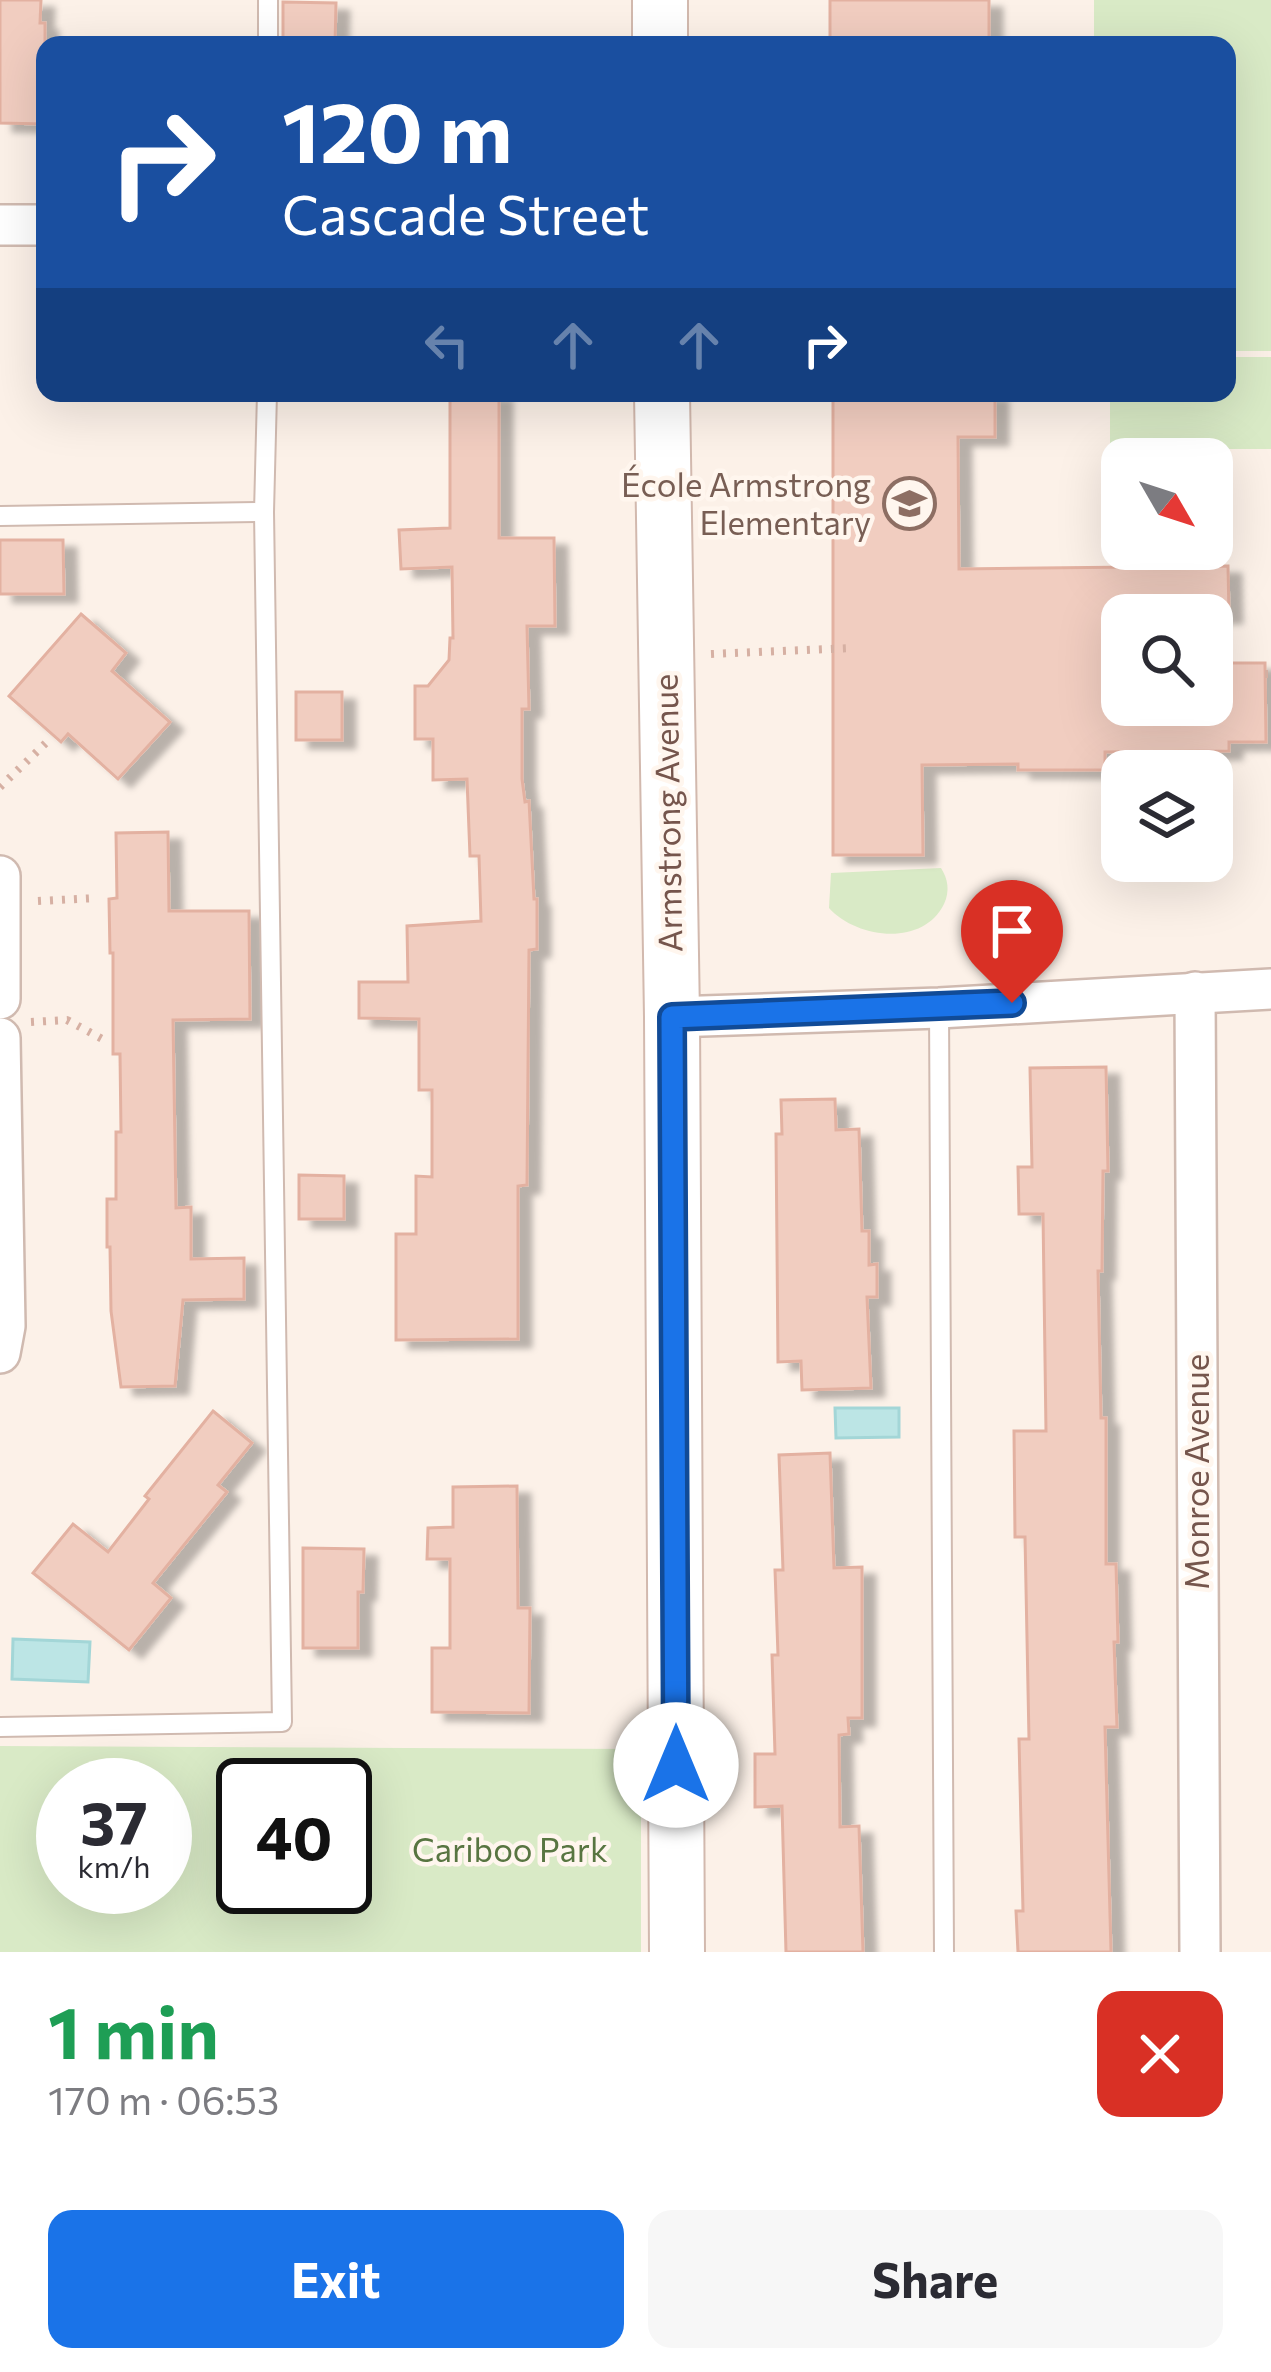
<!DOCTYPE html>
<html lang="en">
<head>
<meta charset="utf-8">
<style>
  :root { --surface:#fff; --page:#f7f7f7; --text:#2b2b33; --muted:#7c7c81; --accent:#1a73e8 }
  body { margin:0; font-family:Commissioner,sans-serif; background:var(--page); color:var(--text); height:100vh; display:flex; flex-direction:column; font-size:45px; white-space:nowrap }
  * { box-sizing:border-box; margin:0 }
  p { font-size:39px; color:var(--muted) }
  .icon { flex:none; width:66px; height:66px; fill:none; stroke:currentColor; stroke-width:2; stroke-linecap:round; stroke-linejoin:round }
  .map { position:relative; height:1952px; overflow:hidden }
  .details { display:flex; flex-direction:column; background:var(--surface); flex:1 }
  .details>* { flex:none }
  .banner { position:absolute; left:36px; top:36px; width:1200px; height:366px; border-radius:24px; box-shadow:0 12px 48px #0002; background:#1a4fa0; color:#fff; overflow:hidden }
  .needle { width:78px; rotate:129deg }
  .tools { position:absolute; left:1101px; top:438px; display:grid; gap:24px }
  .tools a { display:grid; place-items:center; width:132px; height:132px; border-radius:24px; background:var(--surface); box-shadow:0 12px 48px #0002; font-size:60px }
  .speed { position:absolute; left:36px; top:1758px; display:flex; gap:24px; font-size:60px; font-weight:700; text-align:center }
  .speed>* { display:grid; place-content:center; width:156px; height:156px; border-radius:50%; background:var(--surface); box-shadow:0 12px 48px #0002; line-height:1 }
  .speed small { font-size:30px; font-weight:400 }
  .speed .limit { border:6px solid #111; border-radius:18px; background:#fff; color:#111 }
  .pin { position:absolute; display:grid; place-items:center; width:102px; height:102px; color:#fff; margin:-123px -51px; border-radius:50% 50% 50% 0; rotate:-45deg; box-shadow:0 0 12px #0007 }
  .pin .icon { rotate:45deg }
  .me { position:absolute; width:132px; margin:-66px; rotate:0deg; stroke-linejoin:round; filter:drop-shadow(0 0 9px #0008) }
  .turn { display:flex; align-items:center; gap:42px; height:252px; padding:0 48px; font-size:54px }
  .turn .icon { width:156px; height:156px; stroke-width:2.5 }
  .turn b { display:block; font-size:84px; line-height:102px }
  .lanes { display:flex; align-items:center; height:114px; padding:0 48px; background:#0003; justify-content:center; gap:60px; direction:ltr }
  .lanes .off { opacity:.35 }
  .round { display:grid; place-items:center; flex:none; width:126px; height:126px; border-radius:24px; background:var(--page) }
  .overview { display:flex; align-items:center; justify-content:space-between; height:204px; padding:0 48px }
  h1 { font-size:72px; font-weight:700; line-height:90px; color:#1e9e55 }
  .button { display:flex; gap:24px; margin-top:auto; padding:24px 48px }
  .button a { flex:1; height:138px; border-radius:24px; background:var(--accent); color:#fff; font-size:48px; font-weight:700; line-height:138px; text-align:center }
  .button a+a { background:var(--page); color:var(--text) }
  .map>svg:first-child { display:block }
</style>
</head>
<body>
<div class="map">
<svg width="1271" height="1952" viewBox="0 0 1271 1952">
  <defs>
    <filter id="shadow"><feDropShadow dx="13" dy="8" stdDeviation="3" flood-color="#0004"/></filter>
  </defs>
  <rect width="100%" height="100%" fill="#fcf1e8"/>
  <g fill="#d9eac6" fill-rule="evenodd">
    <path d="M1094,0h177v351h-44v-306h-133z"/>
    <path d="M1227,357h44v92h-161v-56h117z"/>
    <path d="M941,868c7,11 9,23 3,36 -21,43 -87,35 -115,4l2,-35z"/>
    <path d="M0,1746l641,3v203h-641zM63,1785h102v102h-102zM243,1785h102v102h-102z"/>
  </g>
  <g fill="#bce5e5" stroke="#a3d6d7" stroke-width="3">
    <path d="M899,1408v29l-63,1 -1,-30z"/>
    <path d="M13,1639l77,3 -2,40 -76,-3z"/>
  </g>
  <g fill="#f1cdc0" stroke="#e3b1a1" stroke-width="3" filter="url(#shadow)">
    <path d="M0,0h41l-1,23h5v101l-45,-1z"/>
    <rect x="830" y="0" width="159" height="45"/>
    <path d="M283,2l53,1 -1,42h-52z"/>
    <path d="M450,393h49v145h55l1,88h-28l2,83h-7v70l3,23 4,-1 5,98h3v50l-8,1 -2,235 -9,1v153l-122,1v-106h20v-58l16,1v-87h-13v-71l-60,-1v-36h49l-1,-56 74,-5 -2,-65h-9l-3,-77 -34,1v-41h-18v-53h13l21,-26 1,-22h3l-1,-71 -51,2 -2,-39 51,-2z"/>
    <path d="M833,393h162v44h-37l1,132 269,-3 1,49h-107v90h90v-42h53l1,79h-37v9l-124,1v18h-87v-6l-96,1 1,90h-90z"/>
    <path d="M0,540h63l1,54h-64z"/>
    <path d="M81,614l45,39 -14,18 58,51 -52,57 -50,-45 -7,8 -52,-46z"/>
    <rect x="296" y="692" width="46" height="48"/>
    <path d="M168,832l1,79h80l1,108 -77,1 3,188 15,-1v52l53,-1v41l-61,1 -8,86 -54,1 -10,-76 -1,-64h-3v-48h9v-67h5l-1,-78h-7v-101h-3l-1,-54 8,-1 -1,-65z"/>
    <path d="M1106,1067l2,104h-5l-1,100h-4l3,147h5v146h10l2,78h-4l3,85h-12l6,225h-93l-2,-41h7l-4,-172h10l-4,-202h-10l-1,-106h32l-3,-217h-24l-1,-47h14l-2,-99z"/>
    <path d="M835,1099l1,31 23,-1 3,102h7v34l8,-1v33h-10l4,91 -69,2 -1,-29 -23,1 -2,-228h6l-1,-34z"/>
    <path d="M299,1175l45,1v43h-45z"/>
    <path d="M213,1411l39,32 -34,42 9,7 -74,91 18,15 -42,52 -96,-77 40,-49 35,28 41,-53 -4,-3z"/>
    <path d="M830,1453l4,115 28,-1v151h-14l1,16 -10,1 1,92 19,-1 4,126h-77l-4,-146 -27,1v-53h20l-3,-99h6l-3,-85h8l-4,-115z"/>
    <path d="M517,1486l1,122h12l-1,105 -97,-1v-64h18v-89h-23l1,-31 25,-1v-40z"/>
    <path d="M303,1548l61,1 -1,43h-5v56h-55z"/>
  </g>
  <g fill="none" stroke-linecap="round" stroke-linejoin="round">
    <defs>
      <g id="lane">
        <path d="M268,0v45"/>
        <path d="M0,516l264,-4"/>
        <path d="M939,1008l5,944"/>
        <path d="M0,1727l282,-5 -18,-1210 3,-119"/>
      </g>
      <g id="street">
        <path d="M0,225h45"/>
        <path d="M0,876v123"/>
        <path d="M1195,992l5,960"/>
        <path d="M672,1017l267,-9 332,-19"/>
        <path d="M0,1038l5,288 -5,27"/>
      </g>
      <g id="secondary">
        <path d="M660,0v45"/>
        <path d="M662,393l10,624 5,935"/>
      </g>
    </defs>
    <use href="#lane" stroke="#d0bab0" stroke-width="22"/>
    <use href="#street" stroke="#d0bab0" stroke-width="44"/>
    <use href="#secondary" stroke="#d2b9ae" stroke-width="58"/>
    <g stroke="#d6b0a3" stroke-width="8" stroke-dasharray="3 9" stroke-linecap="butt">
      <path d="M711,654l142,-6"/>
      <path d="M1265,674h6"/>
      <path d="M0,787l48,-46"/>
      <path d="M38,901l59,-3"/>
      <path d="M31,1022l36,-2 39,21"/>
    </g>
    <use href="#lane" stroke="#fff" stroke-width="18"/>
    <use href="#street" stroke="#fff" stroke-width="39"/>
    <use href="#secondary" stroke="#fff" stroke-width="54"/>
  </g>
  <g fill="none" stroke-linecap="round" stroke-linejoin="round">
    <defs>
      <path id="route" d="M676,1765l-4,-748 340,-14"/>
    </defs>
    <use href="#route" stroke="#114b97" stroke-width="30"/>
    <use href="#route" stroke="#1a73e8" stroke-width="21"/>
  </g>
  <defs>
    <symbol id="school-ring" viewBox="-11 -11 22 22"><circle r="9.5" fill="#fff6ee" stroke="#8d6e63" stroke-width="1.5"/><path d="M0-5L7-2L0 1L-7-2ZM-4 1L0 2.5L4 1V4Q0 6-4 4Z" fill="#8d6e63"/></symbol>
  </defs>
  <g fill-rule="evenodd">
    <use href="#school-ring" x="880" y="474" width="59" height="59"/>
  </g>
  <g text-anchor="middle" stroke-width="9" stroke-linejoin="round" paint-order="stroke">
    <g font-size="33" fill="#785e54" stroke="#fff6ee" text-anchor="end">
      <text x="871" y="497">École Armstrong<tspan x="871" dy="38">Elementary</tspan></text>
    </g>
    <g font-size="33" fill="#75554c" stroke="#fff6ee">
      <text transform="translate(668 813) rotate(-91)" y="12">Armstrong Avenue</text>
      <text transform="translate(1197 1472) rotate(-90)" y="12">Monroe Avenue</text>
    </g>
    <g font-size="33" fill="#587541" stroke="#fff6ee">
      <text x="510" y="1862">Cariboo Park</text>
    </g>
  </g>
</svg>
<div class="tools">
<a><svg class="needle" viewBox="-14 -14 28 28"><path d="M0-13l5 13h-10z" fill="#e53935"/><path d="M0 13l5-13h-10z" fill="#7c7c81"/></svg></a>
<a><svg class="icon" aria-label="search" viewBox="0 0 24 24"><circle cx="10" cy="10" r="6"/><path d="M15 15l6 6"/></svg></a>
<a><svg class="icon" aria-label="layers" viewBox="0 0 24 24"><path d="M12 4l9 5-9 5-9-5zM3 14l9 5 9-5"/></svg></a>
</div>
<div class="speed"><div>37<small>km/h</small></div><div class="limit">40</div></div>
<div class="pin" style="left:1012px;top:1003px;background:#d93025"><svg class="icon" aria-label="arrive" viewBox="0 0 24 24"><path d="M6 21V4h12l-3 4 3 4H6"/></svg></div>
<svg class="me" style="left:676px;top:1765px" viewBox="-20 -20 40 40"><circle r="19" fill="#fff"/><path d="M0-13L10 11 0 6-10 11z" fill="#1a73e8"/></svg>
<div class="banner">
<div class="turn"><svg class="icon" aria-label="right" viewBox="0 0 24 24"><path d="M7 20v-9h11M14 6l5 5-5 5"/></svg><div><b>120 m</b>Cascade Street</div></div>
<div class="lanes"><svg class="icon off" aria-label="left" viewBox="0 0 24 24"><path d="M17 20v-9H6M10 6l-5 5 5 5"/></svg><svg class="icon off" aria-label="ahead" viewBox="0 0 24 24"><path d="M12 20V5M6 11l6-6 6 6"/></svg><svg class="icon off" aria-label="ahead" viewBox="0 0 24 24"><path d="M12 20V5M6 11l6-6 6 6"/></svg><svg class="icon" aria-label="right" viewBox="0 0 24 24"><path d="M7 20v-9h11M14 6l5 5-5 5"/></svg></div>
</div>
</div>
<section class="details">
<div class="overview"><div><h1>1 min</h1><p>170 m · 06:53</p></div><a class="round" style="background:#d93025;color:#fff"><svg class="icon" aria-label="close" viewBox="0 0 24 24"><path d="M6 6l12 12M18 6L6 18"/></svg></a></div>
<div class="button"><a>Exit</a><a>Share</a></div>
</section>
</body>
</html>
